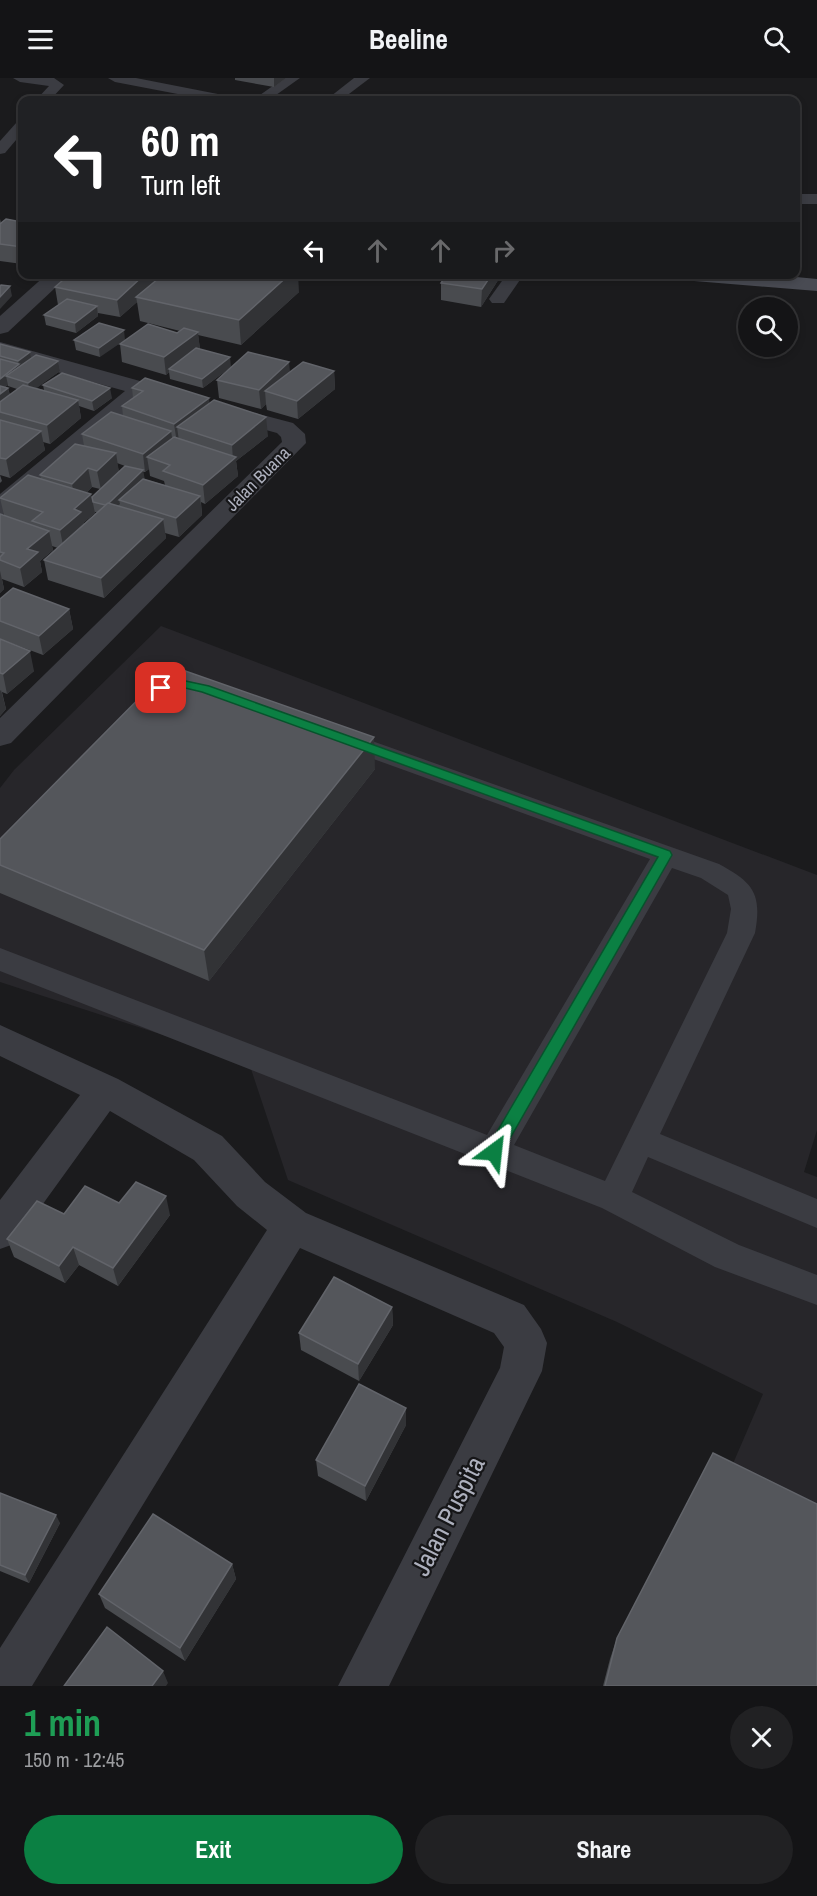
<!DOCTYPE html>
<html lang="en">
<head>
<meta charset="utf-8">
<style>
  :root { --surface:#141416; --page:#212123; --text:#f1f3f6; --muted:#9d9ea1; --line:#333335; --accent:#0b8043 }
  body { margin:0; font-family:"Archivo Narrow",sans-serif; background:var(--page); color:var(--text); height:100vh; display:flex; flex-direction:column; font-size:22px; white-space:nowrap }
  * { box-sizing:border-box; margin:0 }
  p { font-size:20px; color:var(--muted) }
  .icon { flex:none; width:33px; height:33px; fill:none; stroke:currentColor; stroke-width:2; stroke-linecap:round; stroke-linejoin:round }
  .map { position:relative; height:1608px; overflow:hidden }
  .panel { display:flex; flex-direction:column; background:var(--surface); flex:1 }
  .panel>* { flex:none }
  .banner { position:absolute; left:18px; top:18px; width:782px; height:183px; border-radius:12px; box-shadow:0 3px 9px #0003,0 0 0 2px var(--line); background:#202124; color:#fff; overflow:hidden }
  .controls { position:absolute; left:738px; top:219px; display:grid; gap:12px }
  .controls a { display:grid; place-items:center; width:60px; height:60px; border-radius:50%; background:var(--surface); box-shadow:0 3px 9px #0003,0 0 0 2px var(--line); font-size:30px }
  .pin { position:absolute; display:grid; place-items:center; width:51px; height:51px; color:#fff; margin:-26px; border-radius:12px; box-shadow:0 3px 9px #0006 }
  .me { position:absolute; width:66px; margin:-33px; rotate:30deg; stroke-linejoin:round; filter:drop-shadow(0 0 4px #0008) }
  .turn { display:flex; align-items:center; gap:21px; height:126px; padding:0 24px; font-size:27px }
  .turn .icon { width:78px; height:78px; stroke-width:2.5 }
  .turn b { display:block; font-size:42px; line-height:51px }
  .lanes { display:flex; align-items:center; height:57px; padding:0 24px; background:#0003; justify-content:center; gap:30px; direction:ltr }
  .lanes .off { opacity:.35 }
  .round { display:grid; place-items:center; flex:none; width:63px; height:63px; border-radius:32px; background:var(--page) }
  .summary { display:flex; align-items:center; justify-content:space-between; height:102px; padding:0 24px }
  h1 { font-size:36px; font-weight:700; line-height:45px; color:#1e9e55 }
  .primary-button { display:flex; gap:12px; margin-top:auto; padding:12px 24px }
  .primary-button a { flex:1; height:69px; border-radius:36px; background:var(--accent); color:#fff; font-size:24px; font-weight:700; line-height:69px; text-align:center }
  .primary-button a+a { background:var(--page); color:var(--text) }
  header { display:flex; justify-content:space-between; align-items:center; height:78px; padding:0 24px; background:var(--surface); font-size:27px; font-weight:700 }
  .map>svg:first-child { display:block }
</style>
</head>
<body>
<header><svg class="icon" aria-label="menu" viewBox="0 0 24 24"><path d="M4 6h16M4 12h16M4 18h16"/></svg>Beeline<svg class="icon" aria-label="search" viewBox="0 0 24 24"><circle cx="10" cy="10" r="6"/><path d="M15 15l6 6"/></svg></header>
<div class="map">
<svg width="817" height="1608" viewBox="0 0 817 1608">
  <rect width="100%" height="100%" fill="#1b1b1d"/>
  <path fill="#27262a" d="M161,548l656,249v255l-13,42 13,5v365l-98,-46 44,-102 -146,-72 -329,-142 -39,-117 -249,-81v-194l14,-18z"/>
  <g fill="none" stroke-linecap="round" stroke-linejoin="round">
    <g fill="#3b3c42" fill-rule="evenodd">
      <path d="M13,0h41l10,7 -14,15h-14l13,-14 -29,-4z"/>
      <path d="M108,0h28l92,18 7,4h-26l-94,-18z"/>
      <path d="M284,0h16l-31,22h-16z"/>
      <path d="M354,0h16l-29,22h-15z"/>
      <path d="M22,43v12l-17,20 -5,1v-13l17,-19z"/>
      <rect x="795" y="116" width="22" height="10"/>
      <path d="M507,196h17l-20,29h-12l-3,-4z"/>
      <path d="M341,652l378,134c35,19 43,30 36,69l-95,201 157,65v29l-169,-71 -16,35 107,53 78,30v30l-102,-38 -113,-59 -602,-237v-23l487,187 163,-276 -318,-115 -3,-6 3,-6zM672,790l29,10 27,17 3,14 -4,24 -122,248 -91,-36z"/>
    </g>
    <g fill="#3b3c42" fill-rule="evenodd">
      <path d="M47,196h23l-62,58 -8,2v-18z"/>
      <path d="M0,264l183,51 4,5 -4,5 -8,2 -29,-8 -137,115 -9,3v-21l125,-103 -125,-35z"/>
      <path d="M225,327l68,18 12,11 1,9 -295,300 -11,3v-28l282,-276 -1,-5 -4,-4 -60,-16 -4,-5 4,-5z"/>
      <path d="M0,947l118,54 104,57 43,46 41,31 218,92 17,24 6,14 -5,28 -153,315h-51l162,-318 4,-21 -10,-14 -194,-85 -268,438h-32v-38l267,-418 -30,-24 -43,-46 -84,-49 -96,133 -14,5v-49l80,-105 -80,-39z"/>
    </g>
    <path fill="#494b53" fill-rule="evenodd" d="M672,196h93l52,5v12l-135,-11 -7,-2z"/>
  </g>
  <g fill="#494b4f" fill-rule="evenodd">
    <path d="M235,0h51l-12,9 -39,-7z"/>
    <path d="M0,141l1,4 21,-1v42l-22,-3z"/>
    <path d="M447,196h55l-21,33 -40,-7v-17z"/>
    <path d="M157,202l142,12 -58,53 -43,-10 2,14 31,18 -28,21 -33,-9 -1,-7 -3,3 -44,-13 -2,-18 57,-11 3,-2 -40,-10 -3,-19 -17,15 -22,-4v3l-22,17 -30,-8 -2,-10 14,-10 -3,-18z"/>
    <path d="M99,245l1,34 -24,-7 -2,-10z"/>
    <path d="M0,266l30,8 1,7 27,2 2,10 -24,17 8,2 -1,-5 69,13 -18,13 -15,-5 2,12 -31,26 -7,-2 2,8 -35,28 -10,-3 2,6 -2,2zM8,307v1l9,3 -7,6 -2,-7 -3,-1z"/>
    <path d="M334,293l1,18 -37,30 -31,-9 -1,-6 -5,5 -42,-11 -2,-18 73,-8z"/>
    <path d="M132,310l77,15 59,33 -32,25 2,15 -33,28 -4,-2 1,13 -23,22 -14,-4 1,5 -62,60 -56,-18 -4,-20 14,-12 -6,-2 1,4 -13,11 2,11 -18,15 -22,-8 2,10 -4,4v-79l4,1 -4,-17 41,-19 -1,-4 44,-29 -2,-12 41,-18 -1,-10 11,-8zM117,385l8,3 -6,6zM149,391l1,7 14,5 1,4 -21,-6 -1,-7h2zM92,409l8,2 -8,8 -6,-4zM95,434h2l-13,12 -1,-1 12,-10z"/>
    <path d="M0,521l69,10 4,20 -30,26 -43,-16z"/>
    <path d="M0,561l34,32 -27,23 -5,-2 4,17 -6,7z"/>
    <path d="M375,691l-166,212 -209,-88v-54z"/>
    <path d="M119,1125l51,12 -52,71 -39,-21 -14,18 -51,-26 -7,-18 57,-25z"/>
    <path d="M392,1229l1,18 -34,56 -58,-31 -2,-17z"/>
    <path d="M406,1347l-40,76 -48,-25 -2,-16z"/>
    <path d="M0,1415l60,30 -31,60 -29,-12z"/>
    <path d="M232,1486l4,15 -51,82 -80,-53 -6,-14z"/>
    <path d="M617,1560l200,48h-214l7,-27z"/>
  </g>
  <g fill="#323336">
    <path d="M274,0h12l-12,9z"/>
    <path d="M145,196h12l1,9 -22,14 1,5 -17,15 -3,-17z"/>
    <path d="M279,196h19l1,18 -58,53 -2,-25z"/>
    <path d="M492,196h10l-21,33 1,-18z"/>
    <path d="M10,208l2,10 -12,13v-12z"/>
    <path d="M97,228l1,10 -22,17 -1,-10z"/>
    <path d="M124,252l1,10 -25,17 -1,-9z"/>
    <path d="M198,254l2,18 -31,19v3l-3,3 -2,-18z"/>
    <path d="M30,274l2,10 -26,14 2,9 -8,5v-11l19,-14 -1,-4z"/>
    <path d="M230,279l1,10 -28,21 -1,-9z"/>
    <path d="M58,283l2,10 -30,22 -2,-10z"/>
    <path d="M289,284l2,19 -26,10 1,13 -5,5 -2,-19z"/>
    <path d="M334,293l1,18 -37,30 -1,-18z"/>
    <path d="M8,310l4,18 -12,6v-18z"/>
    <path d="M110,310l2,10 -18,13 -2,-10z"/>
    <path d="M209,320l2,18 -34,11 2,14 -2,2 -3,-19z"/>
    <path d="M78,322l3,18 -31,26 -3,-19z"/>
    <path d="M266,339l2,19 -32,25 2,15 -33,28 -2,-19 30,-25 -1,-15z"/>
    <path d="M41,353l4,19 -35,28 -4,-19z"/>
    <path d="M171,353l3,19 -27,7 2,12 -4,3 -2,-18z"/>
    <path d="M116,375l3,19 -18,18 -4,-19z"/>
    <path d="M88,390l4,19 -17,16 -3,-19z"/>
    <path d="M143,392l2,10 -26,20 1,4 -12,11 -2,-10z"/>
    <path d="M91,416l4,19 -12,10 2,8 -21,19 -4,-20 14,-21z"/>
    <path d="M200,418l2,19 -23,22 -3,-19z"/>
    <path d="M163,441l3,19 -62,60 -3,-20z"/>
    <path d="M49,453l4,19 -13,11 2,11 -18,15 -4,-19 7,-19z"/>
    <path d="M0,493l4,18 -4,4z"/>
    <path d="M69,531l4,20 -30,26 -4,-19z"/>
    <path d="M30,573l4,20 -27,23 -4,-20z"/>
    <path d="M1,612l5,19 -6,7v-25z"/>
    <path d="M374,659l1,32 -166,212 -5,-31z"/>
    <path d="M166,1118l4,19 -52,71 -5,-18z"/>
    <path d="M73,1169l6,18 -14,18 -6,-17z"/>
    <path d="M392,1229l1,18 -34,56 -1,-17z"/>
    <path d="M406,1330v17l-40,76 -1,-15z"/>
    <path d="M56,1437l4,8 -31,60 -4,-8z"/>
    <path d="M232,1486l4,15 -51,82 -5,-13z"/>
    <path d="M163,1593l5,12 -2,3h-14z"/>
  </g>
  <g fill="#54565b" stroke="#62646a" stroke-width="1.5">
    <path d="M6,141l16,3v25l-22,-3v-20z"/>
    <path d="M70,196h75l-28,26 -62,-13z"/>
    <path d="M164,196h126l-51,46 -103,-23z"/>
    <path d="M447,196h45l-10,15 -41,-6z"/>
    <path d="M1,207l9,1 -10,11v-11z"/>
    <path d="M67,221l30,7 -22,17 -31,-8z"/>
    <path d="M99,245l25,7 -25,18 -25,-8z"/>
    <path d="M148,246l29,9 7,-5 14,4 -34,25 -44,-13z"/>
    <path d="M0,266l30,8 -12,9 -18,-5z"/>
    <path d="M196,270l34,9 -28,22 -33,-10z"/>
    <path d="M248,274l41,10 -30,28 -42,-10z"/>
    <path d="M36,277l22,6 -30,22 -22,-7z"/>
    <path d="M0,281l19,5 -19,15z"/>
    <path d="M303,284l31,9 -37,30 -32,-10z"/>
    <path d="M62,295l48,15 -18,13 -49,-16z"/>
    <path d="M145,300l64,20 -35,26 -52,-18 21,-15 -11,-3z"/>
    <path d="M23,307l55,15 -31,25 -47,-13v-10z"/>
    <path d="M0,308l8,2 -8,6z"/>
    <path d="M214,322l52,17 -34,28 -55,-18z"/>
    <path d="M111,334l60,19 -28,23 -61,-20z"/>
    <path d="M0,342l41,11 -35,28 -6,-1z"/>
    <path d="M174,359l62,20 -33,28 -40,-14 7,-6 -23,-8z"/>
    <path d="M75,366l41,9 -19,18 -9,-3 -16,16 -32,-9z"/>
    <path d="M125,388l18,4 -34,33 -4,2 -12,-3 -1,-5z"/>
    <path d="M28,397l63,19 -17,15 7,3 -21,18 -28,-9 11,-9 -43,-14z"/>
    <path d="M143,401l57,17 -24,22 -57,-18z"/>
    <path d="M108,425l55,16 -62,59 -57,-18z"/>
    <path d="M0,436l49,17 -22,18 11,3 -18,16 -20,-8v-3l4,-4 -4,-1z"/>
    <path d="M13,510l56,21 -30,27 -39,-15v-22z"/>
    <path d="M0,561l30,12 -27,23 -3,-1z"/>
    <path d="M171,588l203,71 -170,213 -204,-85v-26z"/>
    <path d="M136,1104l30,14 -53,72 -40,-21 -14,19 -52,-27 30,-38 27,13 21,-28 34,17z"/>
    <path d="M334,1199l58,30 -34,57 -59,-31z"/>
    <path d="M359,1306l47,24 -41,78 -49,-26z"/>
    <path d="M713,1375l104,51v182h-212l12,-48z"/>
    <path d="M0,1415l56,22 -31,60 -25,-10z"/>
    <path d="M153,1436l79,50 -52,84 -81,-54z"/>
    <path d="M107,1549l56,44 -11,15h-88z"/>
  </g>
  <path fill="#0b8043" stroke="#07532c" stroke-width="1.5" d="M181,602l28,6 461,165 2,4 -172,301 -6,2 -6,-2 -2,-4 2,-5 170,-290 -456,-165 -21,-5 -20,4 -6,-3 2,-3z"/>
  <g text-anchor="middle" stroke-width="4.5" stroke-linejoin="round" paint-order="stroke">
    <g font-size="18" fill="#adb0bd" stroke="#161618">
      <text transform="translate(258 401) rotate(-45)" y="6">Jalan Buana</text>
    </g>
    <g font-size="26" fill="#adb0bd" stroke="#161618">
      <text transform="translate(448 1438) rotate(-63)" y="9">Jalan Puspita</text>
    </g>
  </g>
</svg>
<div class="controls">
<a><svg class="icon" aria-label="search" viewBox="0 0 24 24"><circle cx="10" cy="10" r="6"/><path d="M15 15l6 6"/></svg></a>
</div>
<div class="pin" style="left:161px;top:610px;background:#d93025"><svg class="icon" aria-label="arrive" viewBox="0 0 24 24"><path d="M6 21V4h12l-3 4 3 4H6"/></svg></div>
<svg class="me" style="left:494px;top:1074px" viewBox="-20 -20 40 40"><path d="M0-17L14 15 0 8-14 15z" fill="#0b8043" stroke="#fff" stroke-width="4"/></svg>
<div class="banner">
<div class="turn"><svg class="icon" aria-label="left" viewBox="0 0 24 24"><path d="M17 20v-9H6M10 6l-5 5 5 5"/></svg><div><b>60 m</b>Turn left</div></div>
<div class="lanes"><svg class="icon" aria-label="left" viewBox="0 0 24 24"><path d="M17 20v-9H6M10 6l-5 5 5 5"/></svg><svg class="icon off" aria-label="ahead" viewBox="0 0 24 24"><path d="M12 20V5M6 11l6-6 6 6"/></svg><svg class="icon off" aria-label="ahead" viewBox="0 0 24 24"><path d="M12 20V5M6 11l6-6 6 6"/></svg><svg class="icon off" aria-label="right" viewBox="0 0 24 24"><path d="M7 20v-9h11M14 6l5 5-5 5"/></svg></div>
</div>
</div>
<section class="panel">
<div class="summary"><div><h1>1 min</h1><p>150 m · 12:45</p></div><a class="round"><svg class="icon" aria-label="close" viewBox="0 0 24 24"><path d="M6 6l12 12M18 6L6 18"/></svg></a></div>
<div class="primary-button"><a>Exit</a><a>Share</a></div>
</section>
</body>
</html>
